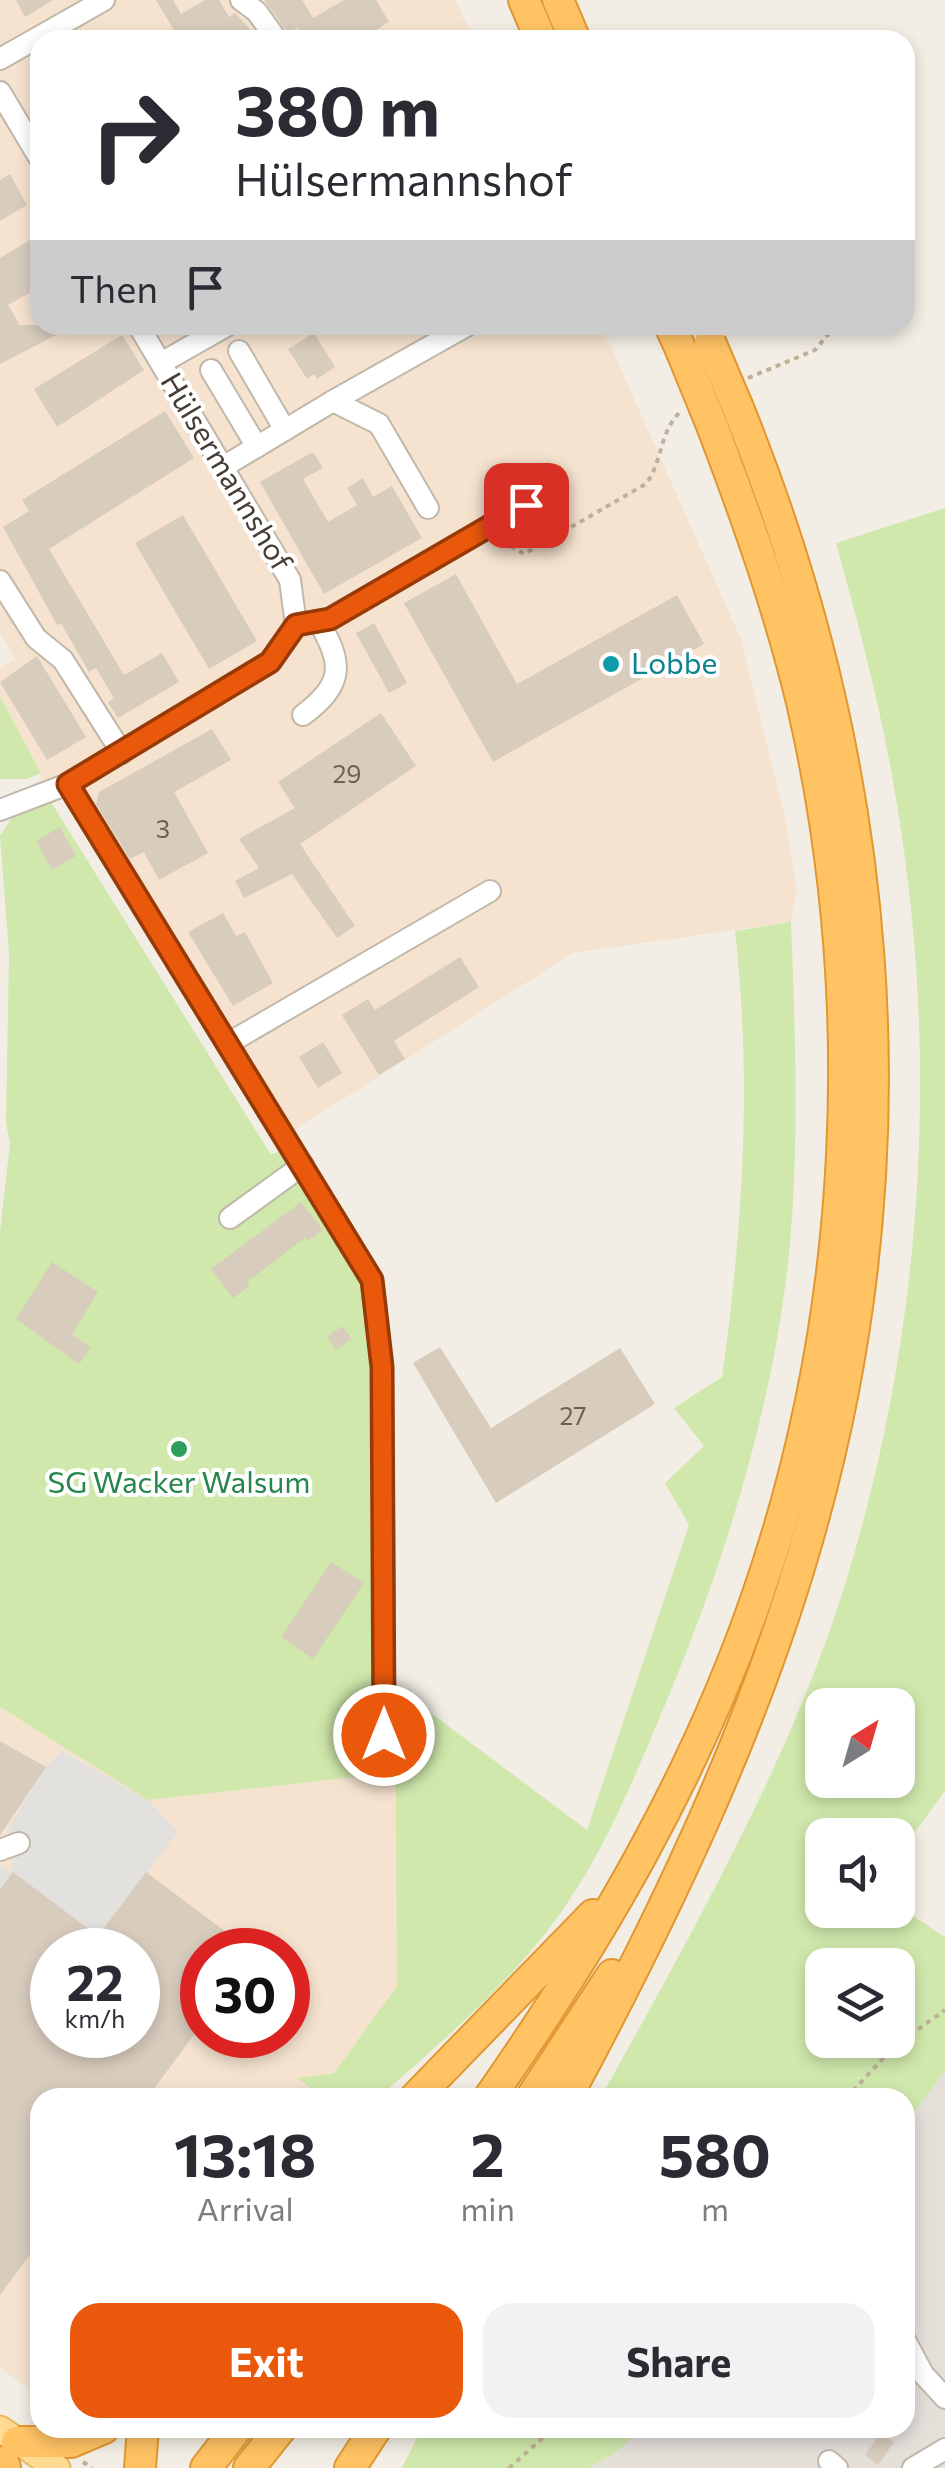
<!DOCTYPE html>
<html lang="en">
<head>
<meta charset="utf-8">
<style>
  :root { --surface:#fff; --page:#f2f2f3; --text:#2b2b33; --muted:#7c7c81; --accent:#ea580c }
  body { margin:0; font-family:Commissioner,sans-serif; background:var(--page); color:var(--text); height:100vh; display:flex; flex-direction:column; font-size:38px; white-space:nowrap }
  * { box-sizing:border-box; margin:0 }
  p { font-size:32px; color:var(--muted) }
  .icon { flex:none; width:55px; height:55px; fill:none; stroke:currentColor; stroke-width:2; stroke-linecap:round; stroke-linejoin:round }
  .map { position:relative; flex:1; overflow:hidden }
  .drawer { position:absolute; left:30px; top:2088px; width:885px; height:350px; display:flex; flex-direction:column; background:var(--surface); border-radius:30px; box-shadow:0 5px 15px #0003 }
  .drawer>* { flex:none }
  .top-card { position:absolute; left:30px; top:30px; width:885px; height:305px; border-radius:30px; box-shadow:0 5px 15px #0003; background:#fff; color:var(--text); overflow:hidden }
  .needle { width:65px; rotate:37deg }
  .tools { position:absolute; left:805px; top:1688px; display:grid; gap:20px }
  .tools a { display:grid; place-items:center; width:110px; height:110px; border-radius:20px; background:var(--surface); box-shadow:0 5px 15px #0003; font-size:50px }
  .speed { position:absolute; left:30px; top:1928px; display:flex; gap:20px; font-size:50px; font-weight:700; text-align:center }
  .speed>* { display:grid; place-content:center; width:130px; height:130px; border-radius:50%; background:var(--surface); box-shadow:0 5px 15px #0003; line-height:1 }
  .speed small { font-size:25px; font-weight:400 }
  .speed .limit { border:15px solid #d22; background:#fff; color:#111 }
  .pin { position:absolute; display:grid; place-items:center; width:85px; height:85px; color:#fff; margin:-42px; border-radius:20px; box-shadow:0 5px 15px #0006 }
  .me { position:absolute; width:110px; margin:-55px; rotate:0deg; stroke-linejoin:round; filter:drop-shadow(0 0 8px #0008) }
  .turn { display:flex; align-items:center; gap:35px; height:210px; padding:0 40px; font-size:45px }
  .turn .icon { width:130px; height:130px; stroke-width:2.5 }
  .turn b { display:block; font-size:70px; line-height:85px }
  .then { display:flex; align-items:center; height:95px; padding:0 40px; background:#0003; gap:20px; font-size:38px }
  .eta { display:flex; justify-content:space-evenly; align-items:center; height:170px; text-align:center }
  .eta b { font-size:60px; font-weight:700; line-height:70px }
  .primary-button { display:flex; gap:20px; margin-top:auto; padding:20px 40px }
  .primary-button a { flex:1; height:115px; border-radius:30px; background:var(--accent); color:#fff; font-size:40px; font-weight:700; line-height:115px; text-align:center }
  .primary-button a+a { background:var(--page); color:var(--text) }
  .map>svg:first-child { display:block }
</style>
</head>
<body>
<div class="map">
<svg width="945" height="2468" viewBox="0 0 945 2468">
  <rect width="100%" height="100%" fill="#f3eee5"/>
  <g fill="#f6e3cf" fill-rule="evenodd">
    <path d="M0,0h456l18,40h-434v285h561l140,314 45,183 11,69 -6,31 -218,31 -288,183 -220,-340 -25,-9 1,-15 -41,-76v-28l15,-9 -15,-26z"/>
    <path d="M0,1707l148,93 249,-28v214l-63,87 -36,5 26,19 -284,1v299l-40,-29zM52,1950h86v85h-86zM202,1950h86v85h-86z"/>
  </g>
  <path fill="#e5dfda" d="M945,2071v397h-357l27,-15 29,-25h261v-304z"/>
  <g fill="#d0e8ac" fill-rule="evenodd">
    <path d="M945,508v1283l-47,64v-20h-76v75h76v-4l47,31v134l-40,53v-26l-304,-1c85,-153 187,-333 240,-500 81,-253 100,-530 56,-792 -14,-89 -37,-175 -61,-262zM822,1705h76v75h-76zM822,1965h76v75h-76z"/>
    <path d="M0,696l41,77 -15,6h-26z"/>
    <path d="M51,802l220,353 10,-5 77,122 11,46 4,457 -225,25 -148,-93v-475l10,-89 -4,-20 3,-169 -9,-118 11,-17z"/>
    <path d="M791,922c4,103 8,206 0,310 -13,161 -66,332 -129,480 -27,64 -55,133 -94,190 -49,74 -123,137 -189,195h-55l-27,-19 37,-5 63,-87 -2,-300 192,144 102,-305 -24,-42 39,-37 -30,-38 48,-31c21,-150 30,-296 13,-446z"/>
    <path d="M422,2428h222l-29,25 -27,15h-186z"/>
  </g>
  <path fill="#e3e1dd" d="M62,1751l86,49 30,32 -80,104 -85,-63 -13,16v-24l13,6 -5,-43 38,-61z"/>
  <g fill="#d8ccbd" fill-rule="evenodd">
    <path d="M16,0h37l-28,17z"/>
    <path d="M156,0h17l8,14 24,-14h14l10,17 6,-4 25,27h-80z"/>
    <path d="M264,0h38l11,18 31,-18h32l13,22 -30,18h-55l-7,-12 -9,5z"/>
    <path d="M10,174l17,31 -27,16v-41z"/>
    <path d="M40,234v53l-32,18 12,20h56l-76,39v-106z"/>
    <path d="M314,333l21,34 -18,12 -3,-5 -7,5 -19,-30z"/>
    <path d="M122,335l22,35 -87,57 -23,-38z"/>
    <path d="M165,411l29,47 -145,91 75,126 38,-22 17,29 -61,36 -10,-16 6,-4 -18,-30 -7,4 -28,-49 -4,2 -54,-98 26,-16 -7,-11z"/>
    <path d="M313,452l10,16 -20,11 25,43 29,-17 -10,-17 16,-10 10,19 19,-11 30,52 -98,56 -64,-112z"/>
    <path d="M183,515l74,126 -48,28 -74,-126z"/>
    <path d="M456,574l61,110 160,-89 27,49 -211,118 -89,-159z"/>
    <path d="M374,623l33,60 -18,10 -33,-60z"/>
    <path d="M37,656l49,81 -39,23 -47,-78z"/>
    <path d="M381,713l35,53 -116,78 55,82 -18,12 -45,-64 -48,24 -9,-17 24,-13 -20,-29 56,-31 -17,-26z"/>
    <path d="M212,729l19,31 -57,32 34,61 -49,27 -15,-28 -14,7 -34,-55 3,-12z"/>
    <path d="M60,827l16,29 -24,14 -16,-29z"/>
    <path d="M223,913l13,23 9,-4 28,51 -40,23 -45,-74z"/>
    <path d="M460,957l19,30 -85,54 11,18 -26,16 -37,-60 26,-16 7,11z"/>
    <path d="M323,1042l19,31 -24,15 -19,-31z"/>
    <path d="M301,1202l22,28 -15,11 -2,-4 -59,45 3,4 -17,12 -22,-29z"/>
    <path d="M52,1262l46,30 -26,42 19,14 -12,16 -63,-45z"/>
    <path d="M342,1326l10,13 -16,11 -9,-13z"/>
    <path d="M440,1347l51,81 129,-80 35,56 -159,99 -83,-140z"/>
    <path d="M331,1562l33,21 -51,76 -32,-22z"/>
    <path d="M0,1741l46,26 -46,68z"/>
    <path d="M13,1872l85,64 48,-64 104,78h-48v74l-55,74h-107v143l-40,54v-406zM52,1950h86v85h-86z"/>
    <path d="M881,2433l13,9 -16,23 -13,-10z"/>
  </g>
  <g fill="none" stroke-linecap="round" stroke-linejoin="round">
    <defs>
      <g id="minor">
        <path d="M241,0l16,12 20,28"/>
        <path d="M0,59l104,-59"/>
        <path d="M0,92l40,67"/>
        <path d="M239,351l46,79"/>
        <path d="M161,363l67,-38"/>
        <path d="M211,370l46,77"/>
        <path d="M333,401l135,-76"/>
        <path d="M223,467l110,-66 46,23 49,84"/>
        <path d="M0,581l36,57 27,22 59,93"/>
        <path d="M296,625l34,-6 196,-114"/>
        <path d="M303,715c41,-31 41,-51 15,-94"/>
        <path d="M68,784l304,496 10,87 3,405"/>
        <path d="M0,810l68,-26 202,-122 26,-37 -6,-45 -152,-255"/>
        <path d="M227,1044l263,-153"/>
        <path d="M230,1218l73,-53"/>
        <path d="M0,1850l19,-7"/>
        <path d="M905,2340l18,34 22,24"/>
        <path d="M829,2461l8,7"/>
        <path d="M913,2468l32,-19"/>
      </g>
      <path id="major" d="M0,2429l57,39"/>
      <g id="highway">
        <path d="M524,0l17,40"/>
        <path d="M558,0l17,40"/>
        <path d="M670,325l12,27"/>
        <path d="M415,2098l178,-183"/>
        <path d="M489,2098c109,-156 206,-321 268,-501 99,-284 113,-601 45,-895 -23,-95 -56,-187 -91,-279"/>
        <path d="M531,2098l81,-123"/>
        <path d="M566,2098c99,-184 192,-377 247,-579 103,-374 70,-754 -75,-1111"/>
        <path d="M17,2442h54l33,-14"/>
        <path d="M3,2462l2,6"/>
        <path d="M140,2468l3,-40"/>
        <path d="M206,2468l31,-40"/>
        <path d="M249,2468l32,-40"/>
        <path d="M350,2468l26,-40"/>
      </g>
    </defs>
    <use href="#minor" stroke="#c1b8aa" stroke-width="24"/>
    <use href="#major" stroke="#e6b75f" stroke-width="29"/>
    <use href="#highway" stroke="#e19731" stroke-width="34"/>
    <g stroke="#c1b098" stroke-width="4" stroke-dasharray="5 5" stroke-linecap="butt">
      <path d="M748,378l67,-28 21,-25"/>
      <path d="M502,541l22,13 122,-70c17,-23 13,-52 35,-73"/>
      <path d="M846,2098l49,-52 50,-36"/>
      <path d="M83,2462l9,6"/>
      <path d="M509,2468l45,-40"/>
    </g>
    <use href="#minor" stroke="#fff" stroke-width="20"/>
    <use href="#major" stroke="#ffda92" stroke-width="25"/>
    <use href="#highway" stroke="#ffc364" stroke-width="30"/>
    <defs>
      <g id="highway-bridge">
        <path d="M710,342l28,66"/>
        <path d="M682,352l29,71"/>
      </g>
    </defs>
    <use href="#highway-bridge" stroke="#e19731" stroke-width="34" stroke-linecap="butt"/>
    <use href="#highway-bridge" stroke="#ffc364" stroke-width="30"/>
  </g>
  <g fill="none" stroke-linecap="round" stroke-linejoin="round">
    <defs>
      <path id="route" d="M384,1735l-2,-368 -10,-87 -304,-496 202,-122 26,-37 34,-6 196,-114"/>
    </defs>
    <use href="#route" stroke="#983908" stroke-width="25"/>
    <use href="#route" stroke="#ea580c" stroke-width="18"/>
  </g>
  <circle fill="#0f9aa8" stroke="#fff" stroke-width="4" cx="611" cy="664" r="10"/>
  <circle fill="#2e9e5b" stroke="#fff" stroke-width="4" cx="179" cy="1449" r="10"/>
  <g text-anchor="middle" stroke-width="8" stroke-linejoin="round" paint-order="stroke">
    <g font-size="25" fill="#6a6256">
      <text x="347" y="783">29</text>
      <text x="163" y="838">3</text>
      <text x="573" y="1425">27</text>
    </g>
    <g font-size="30" fill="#453e34" stroke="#fff">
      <text transform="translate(226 472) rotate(59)" y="10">Hülsermannshof</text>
    </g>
    <g font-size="30" fill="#0d838f" stroke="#fff" text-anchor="start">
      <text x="631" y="674">Lobbe</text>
    </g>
    <g font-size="30" fill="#27864d" stroke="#fff">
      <text x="179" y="1493">SG Wacker Walsum</text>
    </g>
  </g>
</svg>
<div class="tools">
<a><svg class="needle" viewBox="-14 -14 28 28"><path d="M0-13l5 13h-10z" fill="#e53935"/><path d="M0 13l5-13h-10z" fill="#7c7c81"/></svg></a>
<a><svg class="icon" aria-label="sound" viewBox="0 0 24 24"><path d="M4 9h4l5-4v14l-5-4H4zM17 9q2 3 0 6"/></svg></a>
<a><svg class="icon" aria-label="layers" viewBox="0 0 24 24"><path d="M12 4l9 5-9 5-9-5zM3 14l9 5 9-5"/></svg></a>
</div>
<div class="speed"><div>22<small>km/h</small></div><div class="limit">30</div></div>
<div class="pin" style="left:526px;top:505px;background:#d93025"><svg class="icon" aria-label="arrive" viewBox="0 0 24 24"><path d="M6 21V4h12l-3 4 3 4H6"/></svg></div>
<svg class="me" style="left:384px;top:1735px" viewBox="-20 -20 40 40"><circle r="17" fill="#ea580c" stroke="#fff" stroke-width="3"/><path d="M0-11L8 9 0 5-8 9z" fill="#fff"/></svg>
<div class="top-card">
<div class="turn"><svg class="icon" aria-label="right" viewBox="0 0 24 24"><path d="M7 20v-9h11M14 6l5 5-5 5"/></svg><div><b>380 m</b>Hülsermannshof</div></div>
<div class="then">Then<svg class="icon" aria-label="arrive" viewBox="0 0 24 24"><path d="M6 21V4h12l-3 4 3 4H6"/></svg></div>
</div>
<section class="drawer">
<div class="eta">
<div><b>13:18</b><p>Arrival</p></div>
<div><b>2</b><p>min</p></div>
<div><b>580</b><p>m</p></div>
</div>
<div class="primary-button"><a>Exit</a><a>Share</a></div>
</section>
</div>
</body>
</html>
